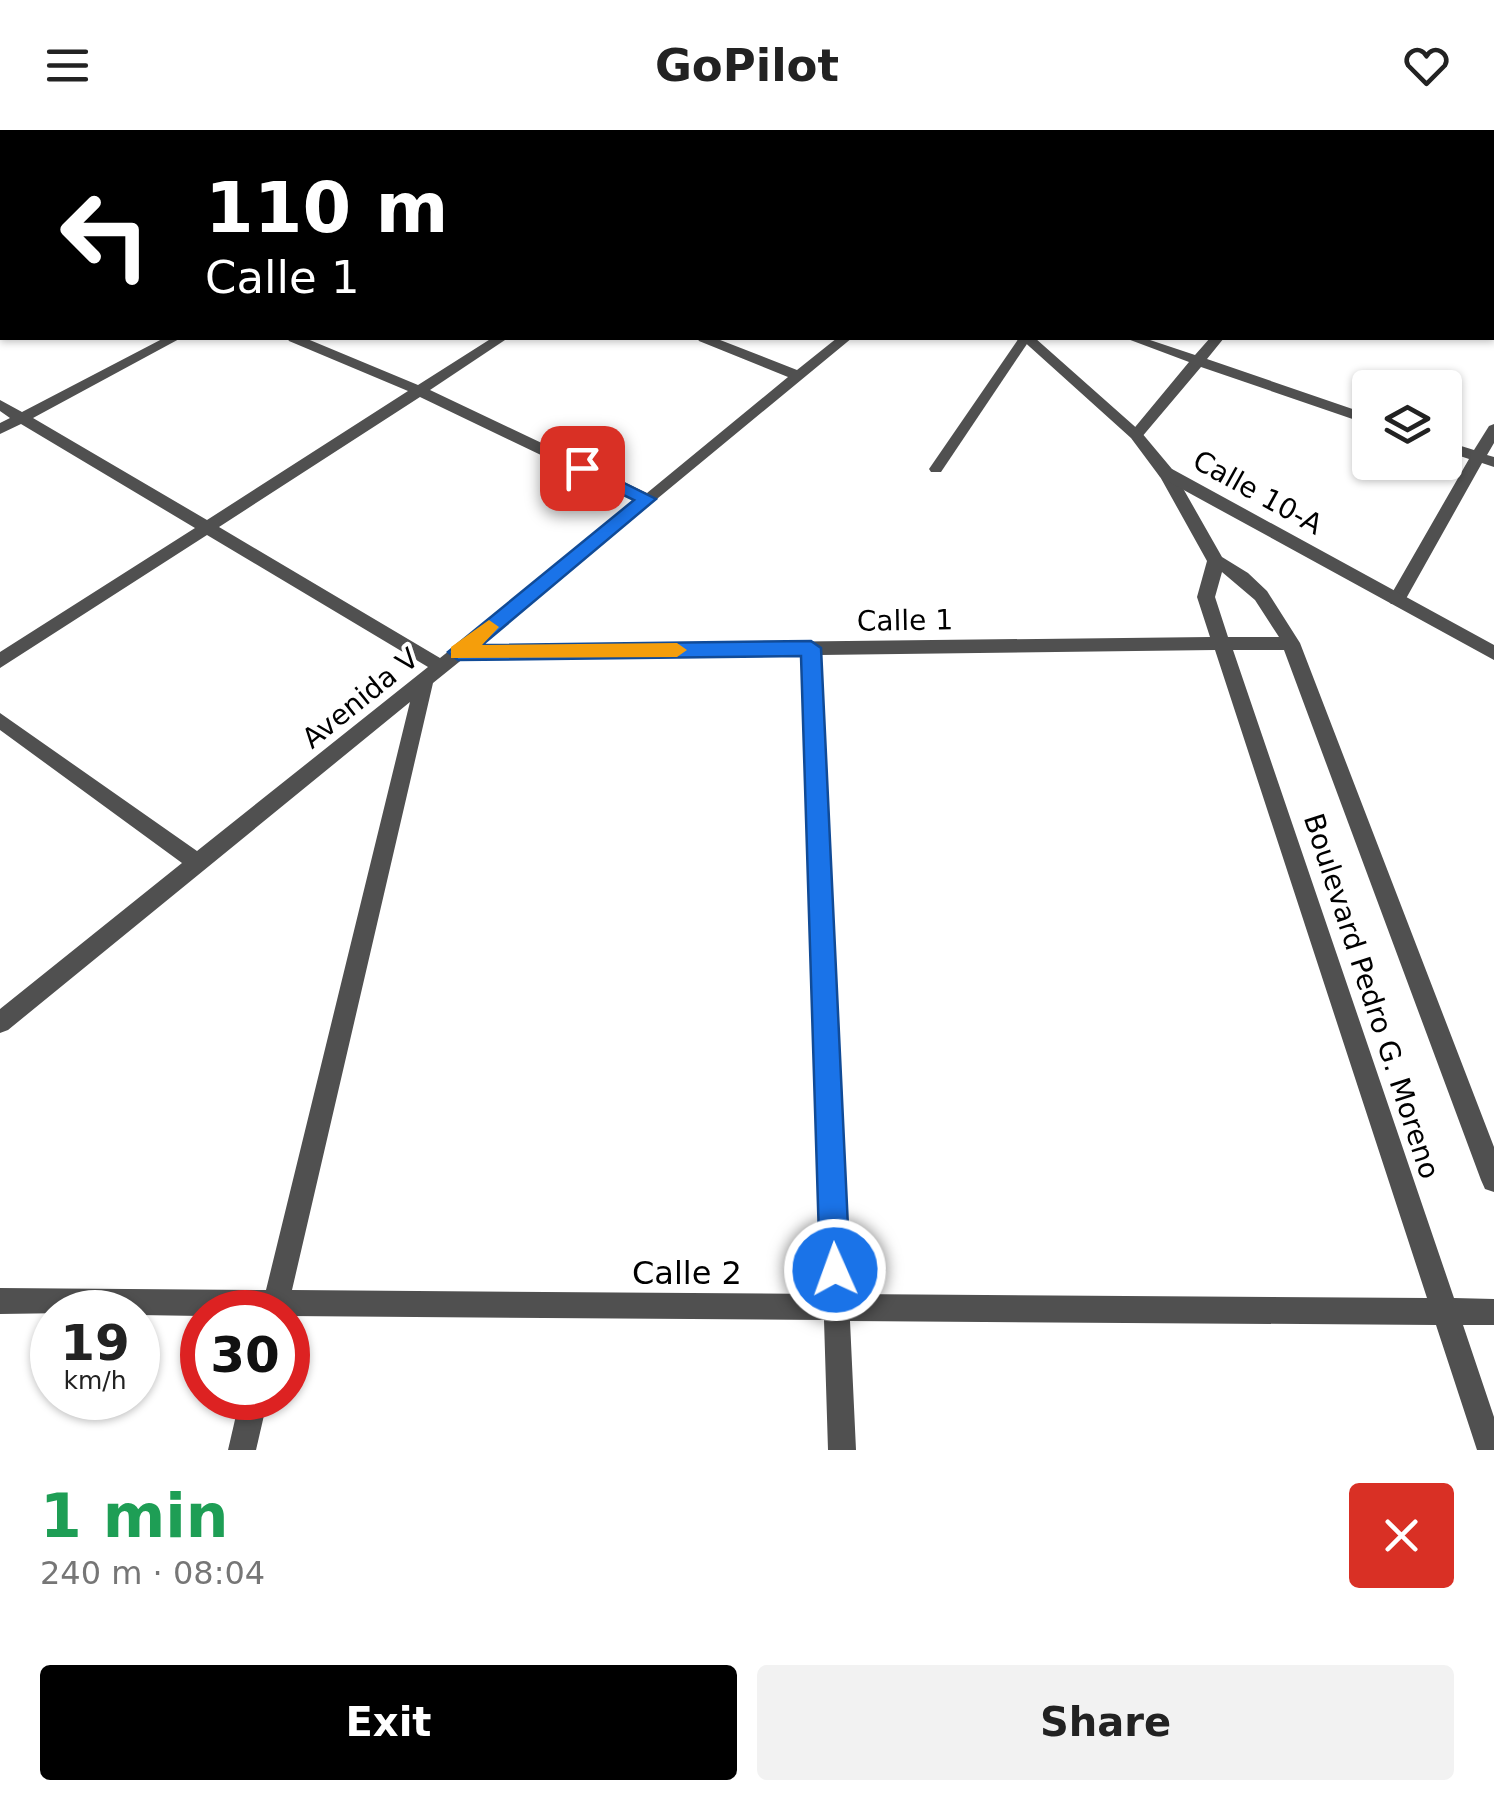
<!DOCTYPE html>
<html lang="en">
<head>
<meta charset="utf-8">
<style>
  :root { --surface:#fff; --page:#f2f2f2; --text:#222; --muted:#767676; --accent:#000 }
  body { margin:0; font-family:"DejaVu Sans",sans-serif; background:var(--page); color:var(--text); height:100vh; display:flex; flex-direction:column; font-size:38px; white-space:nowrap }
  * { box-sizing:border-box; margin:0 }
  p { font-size:32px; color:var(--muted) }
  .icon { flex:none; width:55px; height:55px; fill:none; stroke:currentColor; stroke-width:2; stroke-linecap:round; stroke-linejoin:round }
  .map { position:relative; height:1320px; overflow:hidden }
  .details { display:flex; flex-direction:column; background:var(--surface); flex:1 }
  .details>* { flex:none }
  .hud { position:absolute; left:0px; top:0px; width:1495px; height:210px; box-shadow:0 2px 8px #0004; background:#000; color:#fff; overflow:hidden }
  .buttons { position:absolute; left:1352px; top:240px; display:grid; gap:20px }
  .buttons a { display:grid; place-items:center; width:110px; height:110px; border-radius:10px; background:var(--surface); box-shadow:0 2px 8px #0004; font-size:50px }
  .speed { position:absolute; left:30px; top:1160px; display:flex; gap:20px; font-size:50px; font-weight:700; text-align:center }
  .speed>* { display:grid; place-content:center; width:130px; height:130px; border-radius:50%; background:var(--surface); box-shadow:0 2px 8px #0004; line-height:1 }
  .speed small { font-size:25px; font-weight:400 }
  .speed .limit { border:15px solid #d22; background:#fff; color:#111 }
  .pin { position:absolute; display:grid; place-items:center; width:85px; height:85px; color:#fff; margin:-42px; border-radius:20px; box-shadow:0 5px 15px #0006 }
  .me { position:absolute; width:110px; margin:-55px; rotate:358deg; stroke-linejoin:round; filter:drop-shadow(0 0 8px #0008) }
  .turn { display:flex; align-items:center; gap:35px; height:210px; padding:0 40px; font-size:45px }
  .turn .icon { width:130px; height:130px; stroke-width:2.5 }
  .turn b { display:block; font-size:70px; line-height:85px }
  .round { display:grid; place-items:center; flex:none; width:105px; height:105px; border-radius:10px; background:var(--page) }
  .summary { display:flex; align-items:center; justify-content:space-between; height:170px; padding:0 40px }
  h1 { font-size:60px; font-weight:700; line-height:75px; color:#1e9e55 }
  .cta { display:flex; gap:20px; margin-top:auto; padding:20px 40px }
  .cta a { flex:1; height:115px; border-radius:10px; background:var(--accent); color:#fff; font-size:40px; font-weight:700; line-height:115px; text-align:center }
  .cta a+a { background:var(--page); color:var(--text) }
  header { display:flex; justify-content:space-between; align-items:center; height:130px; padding:0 40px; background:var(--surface); font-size:45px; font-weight:700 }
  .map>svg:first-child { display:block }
</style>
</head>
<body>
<header><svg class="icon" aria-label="menu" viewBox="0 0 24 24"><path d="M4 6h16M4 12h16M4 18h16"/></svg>GoPilot<svg class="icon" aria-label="heart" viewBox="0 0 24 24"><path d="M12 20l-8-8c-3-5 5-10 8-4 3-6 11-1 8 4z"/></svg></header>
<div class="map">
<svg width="1494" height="1320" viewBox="0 0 1494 1320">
  <rect width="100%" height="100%" fill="#fff"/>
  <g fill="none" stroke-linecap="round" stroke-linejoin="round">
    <path fill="#505050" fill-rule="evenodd" d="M1019,208h12l-90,134h-10l-2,-3z"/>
    <g fill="#505050" fill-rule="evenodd">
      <path d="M171,0h17l2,2h-17z"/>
      <path d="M1083,0h17l2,2h-17z"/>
      <path d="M0,71l2,1v8l-2,-1z"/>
      <path d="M2,119v8l-2,1v-8z"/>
      <path d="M1492,125l2,1v8h-2z"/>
      <path d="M164,208h17l-148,80 174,102 201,-129 -119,-50 -2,-3h18l113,47 74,-47h16l-78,52 217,103 141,-116 -89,-36 -2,-3h18l82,32 40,-32h15l-372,307 730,-8 -13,-40 10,-36 -49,-88 2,-4h12l50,88 26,16 19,18 33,52 194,504v45l-9,-3 -4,-9 -197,-530h-51l221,648 40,1v26h-31l31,92v33h-17l-41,-125 -586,-4 6,129h-28l-4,-130 -536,-4v-4h-86v4l-64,-1v-3l-138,2v-26l266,2 144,-588 -402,328 -8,3v-24l182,-146 -182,-133v-17l197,138 231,-184 -221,-132 -207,133v-16l195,-124 -174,-104 -21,10v-11l10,-5 -10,-7v-11l22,12zM420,267l217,104 -197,157 -221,-131zM1222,442l33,28 24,37h-51l-13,-40zM1215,520l212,648 -578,-4 -29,-639zM802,525l21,639 -531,-4 141,-607 31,-25z"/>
      <path d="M1125,208h19l51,17 15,-17h14l-17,21 163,56v10l-169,-58 -60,71h-10v-6l58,-70z"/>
      <path d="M1494,294v19l-7,12 7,2v10l-12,-4 -79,141h-12l-3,-4 81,-141 -24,-8v-10l29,9 15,-24z"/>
      <path d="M240,1268h28l-12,52h-28z"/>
    </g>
    <g fill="#505050" fill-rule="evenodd">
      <path d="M501,0h17l2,2h-17z"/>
      <path d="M1020,208h15l106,94 31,37 322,176v15l-334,-183 -29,-39z"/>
    </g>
  </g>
  <path fill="#1a73e8" stroke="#114b97" stroke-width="2.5" d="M582,332l74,37 -174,146 329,-4 10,7 29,622 -5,10 -10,5 -11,-5 -4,-10 -19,-614 -343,4 -10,-8 186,-152 -59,-28v-8z"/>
  <path fill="#f59e0b" d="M489,490l10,7 -17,18 195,-2 10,7 -10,7 -226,1v-11z"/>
  <g text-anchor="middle" stroke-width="8" stroke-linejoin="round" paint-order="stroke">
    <g font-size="28" fill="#000" stroke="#fff">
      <text transform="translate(1258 362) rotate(29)" y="10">Calle 10-A</text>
      <text transform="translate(905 490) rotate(-1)" y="10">Calle 1</text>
      <text transform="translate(360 568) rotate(-39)" y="10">Avenida V</text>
      <text transform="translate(1372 866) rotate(72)" y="10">Boulevard Pedro G. Moreno</text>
    </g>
    <g font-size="32" fill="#000" stroke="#fff">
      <text x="687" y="1154">Calle 2</text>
    </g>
  </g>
</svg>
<div class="buttons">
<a><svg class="icon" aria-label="layers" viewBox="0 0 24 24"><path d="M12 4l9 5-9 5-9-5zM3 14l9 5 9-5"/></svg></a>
</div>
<div class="speed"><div>19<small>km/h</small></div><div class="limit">30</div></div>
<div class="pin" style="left:582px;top:338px;background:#d93025"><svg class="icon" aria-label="arrive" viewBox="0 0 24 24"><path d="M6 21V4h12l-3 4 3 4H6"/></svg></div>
<svg class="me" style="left:835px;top:1140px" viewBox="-20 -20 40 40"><circle r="17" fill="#1a73e8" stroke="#fff" stroke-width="3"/><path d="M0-11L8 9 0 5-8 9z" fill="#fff"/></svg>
<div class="hud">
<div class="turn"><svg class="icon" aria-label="left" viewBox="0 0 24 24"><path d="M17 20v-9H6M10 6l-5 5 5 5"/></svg><div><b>110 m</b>Calle 1</div></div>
</div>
</div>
<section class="details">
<div class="summary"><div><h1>1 min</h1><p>240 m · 08:04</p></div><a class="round" style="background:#d93025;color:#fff"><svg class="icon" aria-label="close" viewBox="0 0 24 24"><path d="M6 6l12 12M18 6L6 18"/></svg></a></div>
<div class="cta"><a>Exit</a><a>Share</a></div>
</section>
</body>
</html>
